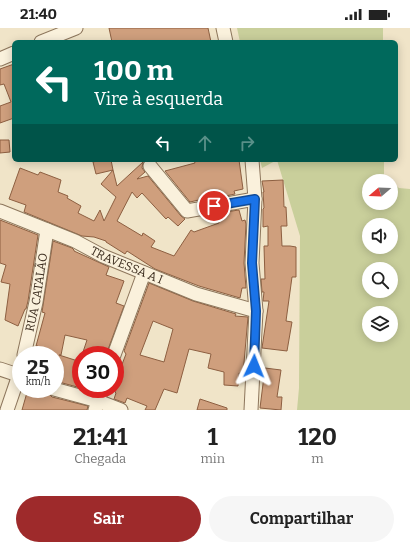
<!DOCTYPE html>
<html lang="pt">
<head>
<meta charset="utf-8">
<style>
  :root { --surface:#fff; --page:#f6f6f6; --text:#222; --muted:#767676; --accent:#9e2a2b }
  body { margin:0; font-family:Bitter,serif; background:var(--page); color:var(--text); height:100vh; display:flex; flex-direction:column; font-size:15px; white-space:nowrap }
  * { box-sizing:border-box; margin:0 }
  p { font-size:13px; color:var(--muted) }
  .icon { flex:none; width:22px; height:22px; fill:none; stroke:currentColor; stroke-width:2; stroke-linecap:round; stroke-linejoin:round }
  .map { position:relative; height:382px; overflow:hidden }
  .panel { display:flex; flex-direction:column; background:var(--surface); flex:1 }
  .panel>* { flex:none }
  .hud { position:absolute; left:12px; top:12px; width:386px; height:122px; border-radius:6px; box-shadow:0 2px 10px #0003; background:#00695c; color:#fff; overflow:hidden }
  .needle { width:26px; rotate:251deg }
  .tools { position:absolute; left:362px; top:146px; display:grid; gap:8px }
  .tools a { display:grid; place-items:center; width:36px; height:36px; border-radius:50%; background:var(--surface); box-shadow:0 2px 10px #0003; font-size:20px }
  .speed { position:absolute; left:12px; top:318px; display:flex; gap:8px; font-size:20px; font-weight:700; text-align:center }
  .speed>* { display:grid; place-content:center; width:52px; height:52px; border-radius:50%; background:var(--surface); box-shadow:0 2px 10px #0003; line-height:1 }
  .speed small { font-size:10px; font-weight:400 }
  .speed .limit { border:6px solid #d22; background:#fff; color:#111 }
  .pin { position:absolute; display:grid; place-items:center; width:34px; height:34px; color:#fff; margin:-17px; border:2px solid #fff; border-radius:50%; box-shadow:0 1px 4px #0007 }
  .me { position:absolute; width:44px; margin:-22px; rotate:2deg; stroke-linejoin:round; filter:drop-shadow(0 0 3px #0008) }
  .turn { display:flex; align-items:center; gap:14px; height:84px; padding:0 16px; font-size:18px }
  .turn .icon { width:52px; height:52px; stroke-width:2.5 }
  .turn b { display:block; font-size:28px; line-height:34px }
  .lanes { display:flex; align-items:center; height:38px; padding:0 16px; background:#0003; justify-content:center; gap:20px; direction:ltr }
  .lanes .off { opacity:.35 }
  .eta { display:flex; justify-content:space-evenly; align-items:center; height:68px; text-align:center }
  .eta b { font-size:24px; font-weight:700; line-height:28px }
  .primary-button { display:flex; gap:8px; margin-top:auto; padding:8px 16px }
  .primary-button a { flex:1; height:46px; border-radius:24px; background:var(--accent); color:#fff; font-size:16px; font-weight:700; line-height:46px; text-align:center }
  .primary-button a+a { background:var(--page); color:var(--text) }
  .status { display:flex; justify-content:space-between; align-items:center; height:28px; padding:0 20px; background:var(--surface); direction:ltr }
  .status svg { height:11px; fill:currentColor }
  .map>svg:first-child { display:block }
</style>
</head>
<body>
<div class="status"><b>21:40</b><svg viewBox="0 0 49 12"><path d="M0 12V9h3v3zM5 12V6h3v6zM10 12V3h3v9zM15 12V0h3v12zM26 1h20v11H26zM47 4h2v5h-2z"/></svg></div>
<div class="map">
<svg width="410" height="382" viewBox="0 0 410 382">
  <rect width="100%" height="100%" fill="#f0e4c8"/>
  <g fill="#c9cf9b" fill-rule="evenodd">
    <path d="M237,0h146v14h-143z"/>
    <path d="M260,132h124v16l6,5h-21v22h22v-21l8,6 11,1v221h-113l2,-22 1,-152 -23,-76 -15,8zM369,197h22v22h-22zM369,241h22v22h-22zM369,285h22v22h-22z"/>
  </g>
  <g fill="#cf9f7d" stroke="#8d5f41" fill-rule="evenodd">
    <path d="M109,0h99l3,14h-99z"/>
    <path d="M14,36v54l-14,5v-17l11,-4 -7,-18 -4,1v-16z"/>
    <path d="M0,112h9l1,12 -10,1z"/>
    <path d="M101,132h10l2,10 -17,4 -3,-12z"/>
    <path d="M194,132h45l4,29 -9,2 1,3 -14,3 -1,-2 -30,7 -25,-31 30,-8z"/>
    <path d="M143,134l-1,6 3,4 -8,7 11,-3 33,40 4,3 -7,7 -10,-9 -2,2 -24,-26 -5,5 -5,-6 -15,29 25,15 1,-3 12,8 -4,6 23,9 17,-26 3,2 25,-9 -2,-5 9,-3 -1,-3 14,-2 3,11 3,-1 1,4 -2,39 2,25h-4l-2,10 -41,-12 -44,-17 -28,-18 -2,3 -19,-12v-1l-12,-4 -12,-1 -58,-24 2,-7 -17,-6 11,-31 18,7 2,-3 21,8 -3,12 10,4 -1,2 14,8 -3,7 16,8 6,-11 4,11 12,-24 -15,-13 12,-14 4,16z"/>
    <path d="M283,152l1,27h2l1,19h-6l1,20h8l6,1v30h-4l-6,44 6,1 -5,29 -25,-3 7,-47h-6l1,-9h-2l-1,-13h4l-1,-33h4v-20l-5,1v-18l1,-1 -1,-16h1l-2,-11z"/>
    <path d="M0,192l38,15 -10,66 -2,8h-1l-7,17 -13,-6 5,-36 -9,-2 5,-17 -6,-2z"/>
    <path d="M53,213l19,7 2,2v1l35,16 -3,8 18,6 -8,22 8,3 -18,49h-24l5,-15 -22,-5 -4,20h-2l22,7v26l-26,-7v-26h-20l3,-9h-2l9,-33 -3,-1z"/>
    <path d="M149,255l44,18 43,13 -1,2 13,1 -5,57 -4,-1 -1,13 -14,-1v-13l-16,-4 3,-14 -22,-5 -12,44 -13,-4 -9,21h-10l2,-4 -20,-8 -2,5 -11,-4 2,-6 -1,-1v-5l4,-21 2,1 5,-13 -2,-3zM153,293l20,8 -9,33 -24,-7z"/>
    <path d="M265,340l16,2 -4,27h5l-1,13 -21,-2z"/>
    <path d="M28,361h9l10,3 5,5 36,9 -1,4h-65z"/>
    <path d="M200,371l27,9v2h-30z"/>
  </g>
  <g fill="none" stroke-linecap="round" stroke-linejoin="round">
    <defs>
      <g id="minor">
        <path d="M223,0l3,14"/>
        <path d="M41,14l35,-14"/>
        <path d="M0,31l14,-6"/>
        <path d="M150,138l37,45 68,-12"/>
        <path id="s1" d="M0,183l75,30 28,15 93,38 60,17"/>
        <path id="s2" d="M24,327l12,-53 11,-72"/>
        <path d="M114,327l30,-82"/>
        <path d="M0,341l21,7"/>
        <path d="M54,361l44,12 23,9"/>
        <path d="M7,382l14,-41"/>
        <path d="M95,382l7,-21"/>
        <path d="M251,382l5,-99 -4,-48 3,-64 -3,-39"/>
      </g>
    </defs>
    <use href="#minor" stroke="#8d765c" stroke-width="15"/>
    <use href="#minor" stroke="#faf1dc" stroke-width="13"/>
  </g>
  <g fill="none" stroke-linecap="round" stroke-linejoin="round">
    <defs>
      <path id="route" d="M214,178l41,-7 -3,64 4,48 -2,55"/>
    </defs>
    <use href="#route" stroke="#114b97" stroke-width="10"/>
    <use href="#route" stroke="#1a73e8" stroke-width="7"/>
  </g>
  <g text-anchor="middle" stroke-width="3" stroke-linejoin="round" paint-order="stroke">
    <g font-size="12" fill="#3d2e20" stroke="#f7eed8">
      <text dy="4" stroke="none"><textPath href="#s1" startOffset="138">TRAVESSA A I</textPath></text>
      <text dy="4" stroke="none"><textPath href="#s2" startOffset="64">RUA CATALÃO</textPath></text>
    </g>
  </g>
</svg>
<div class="tools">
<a><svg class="needle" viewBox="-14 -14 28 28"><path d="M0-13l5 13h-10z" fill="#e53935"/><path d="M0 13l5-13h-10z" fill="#767676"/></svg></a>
<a><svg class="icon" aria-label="sound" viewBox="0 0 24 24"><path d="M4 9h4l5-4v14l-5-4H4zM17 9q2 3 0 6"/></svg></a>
<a><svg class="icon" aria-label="search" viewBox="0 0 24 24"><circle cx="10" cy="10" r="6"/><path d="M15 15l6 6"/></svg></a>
<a><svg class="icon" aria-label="layers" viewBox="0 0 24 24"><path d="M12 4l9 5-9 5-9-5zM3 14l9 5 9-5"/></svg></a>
</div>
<div class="speed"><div>25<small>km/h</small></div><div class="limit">30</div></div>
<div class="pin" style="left:214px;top:178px;background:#d93025"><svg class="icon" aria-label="arrive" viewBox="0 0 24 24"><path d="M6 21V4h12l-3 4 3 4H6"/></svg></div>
<svg class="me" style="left:254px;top:338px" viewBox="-20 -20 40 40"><path d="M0-17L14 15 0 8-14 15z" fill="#1a73e8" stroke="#fff" stroke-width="4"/></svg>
<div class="hud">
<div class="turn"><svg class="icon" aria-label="left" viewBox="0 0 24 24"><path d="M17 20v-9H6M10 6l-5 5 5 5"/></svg><div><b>100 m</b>Vire à esquerda</div></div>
<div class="lanes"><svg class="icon" aria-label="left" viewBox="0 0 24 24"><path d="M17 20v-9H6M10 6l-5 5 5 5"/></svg><svg class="icon off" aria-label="ahead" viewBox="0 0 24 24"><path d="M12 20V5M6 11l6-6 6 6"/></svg><svg class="icon off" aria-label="right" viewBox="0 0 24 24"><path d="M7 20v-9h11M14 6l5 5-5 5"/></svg></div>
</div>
</div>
<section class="panel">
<div class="eta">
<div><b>21:41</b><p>Chegada</p></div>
<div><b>1</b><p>min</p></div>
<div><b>120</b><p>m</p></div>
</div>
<div class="primary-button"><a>Sair</a><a>Compartilhar</a></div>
</section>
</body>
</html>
